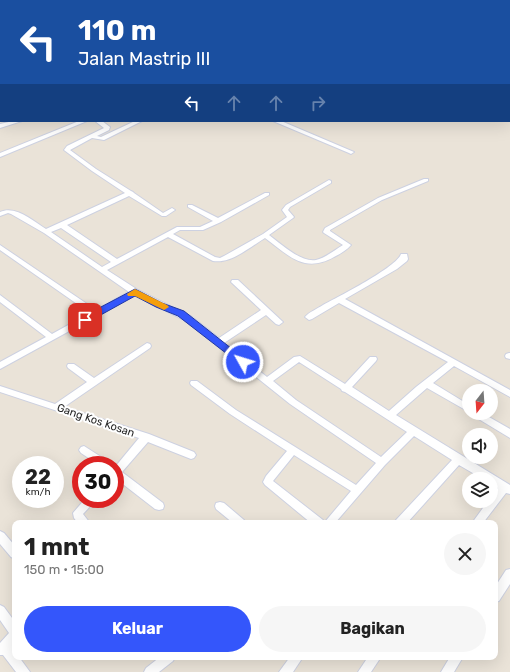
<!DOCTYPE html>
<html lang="id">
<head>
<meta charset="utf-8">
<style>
  :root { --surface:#fff; --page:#f6f6f6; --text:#222; --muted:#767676; --accent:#3456fb }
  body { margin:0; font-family:Rubik,sans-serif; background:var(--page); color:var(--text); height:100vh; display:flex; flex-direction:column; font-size:15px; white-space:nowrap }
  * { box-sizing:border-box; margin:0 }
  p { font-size:13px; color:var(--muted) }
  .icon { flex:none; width:22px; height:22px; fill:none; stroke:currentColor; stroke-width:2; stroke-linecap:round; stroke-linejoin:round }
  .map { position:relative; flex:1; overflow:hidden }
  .sheet { position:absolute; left:12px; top:520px; width:486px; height:140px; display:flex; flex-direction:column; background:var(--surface); border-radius:8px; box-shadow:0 4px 16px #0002 }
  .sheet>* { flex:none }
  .banner { position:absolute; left:0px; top:0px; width:510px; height:122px; box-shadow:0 4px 16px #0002; background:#1a4fa0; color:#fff; overflow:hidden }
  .needle { width:26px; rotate:197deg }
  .buttons { position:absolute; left:462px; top:384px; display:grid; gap:8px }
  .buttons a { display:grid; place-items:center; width:36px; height:36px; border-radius:50%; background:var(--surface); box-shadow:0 4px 16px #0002; font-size:20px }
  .speed { position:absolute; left:12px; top:456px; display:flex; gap:8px; font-size:20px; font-weight:700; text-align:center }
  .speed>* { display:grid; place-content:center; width:52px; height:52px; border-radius:50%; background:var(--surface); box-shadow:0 4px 16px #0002; line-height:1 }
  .speed small { font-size:10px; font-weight:400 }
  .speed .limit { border:6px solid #d22; background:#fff; color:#111 }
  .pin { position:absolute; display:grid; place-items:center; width:34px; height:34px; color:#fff; margin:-17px; border-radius:8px; box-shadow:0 2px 6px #0006 }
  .me { position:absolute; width:44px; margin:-22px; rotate:309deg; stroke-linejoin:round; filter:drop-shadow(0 0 3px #0008) }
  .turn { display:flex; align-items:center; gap:14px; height:84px; padding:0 12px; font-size:18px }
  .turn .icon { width:52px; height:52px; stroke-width:2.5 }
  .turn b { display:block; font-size:28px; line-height:34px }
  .lanes { display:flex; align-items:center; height:38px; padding:0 12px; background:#0003; justify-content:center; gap:20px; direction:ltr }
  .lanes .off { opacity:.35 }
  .round { display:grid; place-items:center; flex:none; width:42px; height:42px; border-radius:21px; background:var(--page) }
  .summary { display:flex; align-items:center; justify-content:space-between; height:68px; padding:0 12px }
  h1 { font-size:24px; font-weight:700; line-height:30px }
  .primary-button { display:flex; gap:8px; margin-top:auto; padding:8px 12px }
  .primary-button a { flex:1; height:46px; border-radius:24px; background:var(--accent); color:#fff; font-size:16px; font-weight:700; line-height:46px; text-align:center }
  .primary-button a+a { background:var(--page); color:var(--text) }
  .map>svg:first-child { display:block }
</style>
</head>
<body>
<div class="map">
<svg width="510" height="672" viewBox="0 0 510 672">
  <rect width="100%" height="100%" fill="#eae3d8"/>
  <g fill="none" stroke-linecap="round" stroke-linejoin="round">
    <defs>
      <g id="minor">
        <rect x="173" y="0" width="4" height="1"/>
        <path d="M312,0h4l1,1h-4z"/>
        <path d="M396,0h7l1,1h-7z"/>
        <rect x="509" y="36" width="1" height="2"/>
        <rect x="0" y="62" width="1" height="2"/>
        <path d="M13,121h9l-22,7v-4z"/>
        <path d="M79,121h8l-87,36v-4z"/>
        <path d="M95,121h7l8,6 -1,3 -12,6 4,1 34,-16h7l-38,19 -12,-2 -22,12 26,19 35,22 2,1 1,1 29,20 9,-5 3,2 -9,6h-4l-33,-20 -62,29 50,34 60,-32h23l13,-6 -25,-14v-2h4l26,13 47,-25h4v2l-48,27 -18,8h-23l-7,4 42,23 5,1 4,-2 39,-22 24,-17 -5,-7 4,-5 43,-25 2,1v2l-41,24 -2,3 6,7 -1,1 -24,17c11,8 32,28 47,25 9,-2 19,-10 27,-15l-19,-12 -1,-1 2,-4 53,-30 46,-19h4v2l-46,19 -52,30v1l21,14c-4,5 -11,9 -17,12 -30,17 -46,-2 -69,-19 -15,9 -34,26 -52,23l-45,-24 -61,33 31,20 54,27 27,21 42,-28 -30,-28 1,-2h6l45,42 -4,3 -3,-1 -10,-9 -42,28 43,34 27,-20 6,-1 45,28 25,-27h6l1,2 -1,2 -24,26 37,24 27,-24 32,-25 -109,-59 -27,16 -3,1 -4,-3c4,-5 12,-8 18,-12 15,-8 74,-38 78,-51h6l1,5 -1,2 -10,8 -52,30 165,91v7l-56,-31 -21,17 36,22v7l-42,-24 -31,27 114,70v9l-4,-1 -23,30h-11l16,-22h3v-4l7,-9 -7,-4v-5h-8l-24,-14 -52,58h-12l1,-3 56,-60 -38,-24 -29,29 -50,58h-24l-46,-38 -2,-3 3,-6 21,-25 -57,-37 -39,-29 -1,-2 1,-2h6l39,29 120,75 20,-22 -86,-59 -104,-83 -51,-26 -135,74v-7l46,-25 -46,-35v-7l52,39 38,-21 -90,-63v-5l96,65 33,-18 -85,-59 -33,-19 -3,-1 -8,3v-4c16,-7 33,9 46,17l79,-36 -33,-22 -28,-21 3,-4 37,-18zM61,228l50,34 -9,5 -51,-35zM299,362l42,27 1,2 3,1 62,40 -26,25 -85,-57 -23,-19zM294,455l57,36 -27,32 -1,-3 -50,-39z"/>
        <path d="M273,121h8l73,31 -3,2 -2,-1z"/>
        <path d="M147,343l3,1 1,2 -1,2 -86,59 85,27 45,18 2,3 -2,3 -3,1 -43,-17 -26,30 41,31 1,3 -1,3 -4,1 -4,-1 -40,-31v-11l24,-29 -139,-46v-6l55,18 32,-22 -19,-14 -1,-2 1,-2h6l20,14z"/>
        <path d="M509,353h1v6l-4,-1 -1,-2 1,-2z"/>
        <path d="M471,413h11l28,16v9l-38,-23z"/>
        <path d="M84,446l25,16 2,3h-12l-18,-12 -2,-3 2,-3z"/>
        <path d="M85,499h12l-14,15 7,9h-12l-4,-5 -1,-5z"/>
        <path d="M220,502l4,1 20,17 1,3h-12l-17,-14 -1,-3 1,-3z"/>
        <path d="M0,531l4,2 11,13v13l-4,-2 -11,-13z"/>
        <path d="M510,569v15l-11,17 -4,1v-15l11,-17z"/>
        <path d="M0,605l4,2 11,15v21l-3,4 3,4v6h4l11,15h-14l-13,-17h-3v-12l9,-10 -9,-13z"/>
        <path d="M160,657h15l-2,4 -14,11h-15l2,-4z"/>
        <path d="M290,657h13l-10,15h-14z"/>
        <path d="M368,657h13l-10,15h-13z"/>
        <path d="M450,657h13l-9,15h-13z"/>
      </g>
      <g id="trunk">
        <path d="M444,0h8l1,1h-8z"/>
        <rect x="509" y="59" width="1" height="6"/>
      </g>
    </defs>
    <use href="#minor" stroke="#cdd1e1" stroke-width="2"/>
    <use href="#trunk" stroke="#c3c3c3" stroke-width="2"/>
    <use href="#minor" fill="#fff" fill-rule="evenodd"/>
    <use href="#trunk" fill="#f8b652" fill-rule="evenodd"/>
  </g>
  <path fill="#3456fb" stroke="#2238a3" d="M135,289l27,14 22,8 62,49 2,2 -2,2h-6l-62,-48 -22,-9 -21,-11 -47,26h-6l-2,-2 2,-3z"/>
  <path fill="#f59e0b" d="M135,289l32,16 2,2 -5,3 -29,-14h-7l-1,-2z"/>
  <g text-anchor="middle" stroke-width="4" stroke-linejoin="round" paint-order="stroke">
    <g font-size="11" fill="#272727" stroke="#fff">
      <text transform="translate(96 420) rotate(19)" y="4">Gang Kos Kosan</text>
    </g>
  </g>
</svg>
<div class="buttons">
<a><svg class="needle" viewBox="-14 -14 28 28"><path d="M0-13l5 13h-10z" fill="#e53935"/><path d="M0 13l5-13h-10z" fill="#767676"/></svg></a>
<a><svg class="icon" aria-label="sound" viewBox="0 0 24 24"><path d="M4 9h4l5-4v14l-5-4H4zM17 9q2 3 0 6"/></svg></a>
<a><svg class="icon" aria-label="layers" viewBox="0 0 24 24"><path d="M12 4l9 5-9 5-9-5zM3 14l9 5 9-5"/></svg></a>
</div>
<div class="speed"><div>22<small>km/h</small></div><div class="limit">30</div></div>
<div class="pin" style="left:85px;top:320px;background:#d93025"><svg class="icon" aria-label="arrive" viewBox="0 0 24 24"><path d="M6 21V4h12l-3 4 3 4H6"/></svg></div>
<svg class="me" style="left:243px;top:362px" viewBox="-20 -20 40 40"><circle r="17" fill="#3456fb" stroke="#fff" stroke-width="3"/><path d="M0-11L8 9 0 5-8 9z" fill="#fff"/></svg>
<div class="banner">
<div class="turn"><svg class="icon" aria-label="left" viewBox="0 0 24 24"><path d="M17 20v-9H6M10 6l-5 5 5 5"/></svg><div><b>110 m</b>Jalan Mastrip III</div></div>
<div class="lanes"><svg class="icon" aria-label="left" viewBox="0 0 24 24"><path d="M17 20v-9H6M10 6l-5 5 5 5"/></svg><svg class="icon off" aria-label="ahead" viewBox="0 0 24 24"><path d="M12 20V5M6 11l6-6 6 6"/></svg><svg class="icon off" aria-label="ahead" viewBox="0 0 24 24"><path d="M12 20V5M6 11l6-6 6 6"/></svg><svg class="icon off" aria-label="right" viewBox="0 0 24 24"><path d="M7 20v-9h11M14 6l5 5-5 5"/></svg></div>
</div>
<section class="sheet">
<div class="summary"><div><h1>1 mnt</h1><p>150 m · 15:00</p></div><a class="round"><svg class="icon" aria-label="close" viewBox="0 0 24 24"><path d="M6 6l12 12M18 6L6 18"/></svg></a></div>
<div class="primary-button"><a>Keluar</a><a>Bagikan</a></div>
</section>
</div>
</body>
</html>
